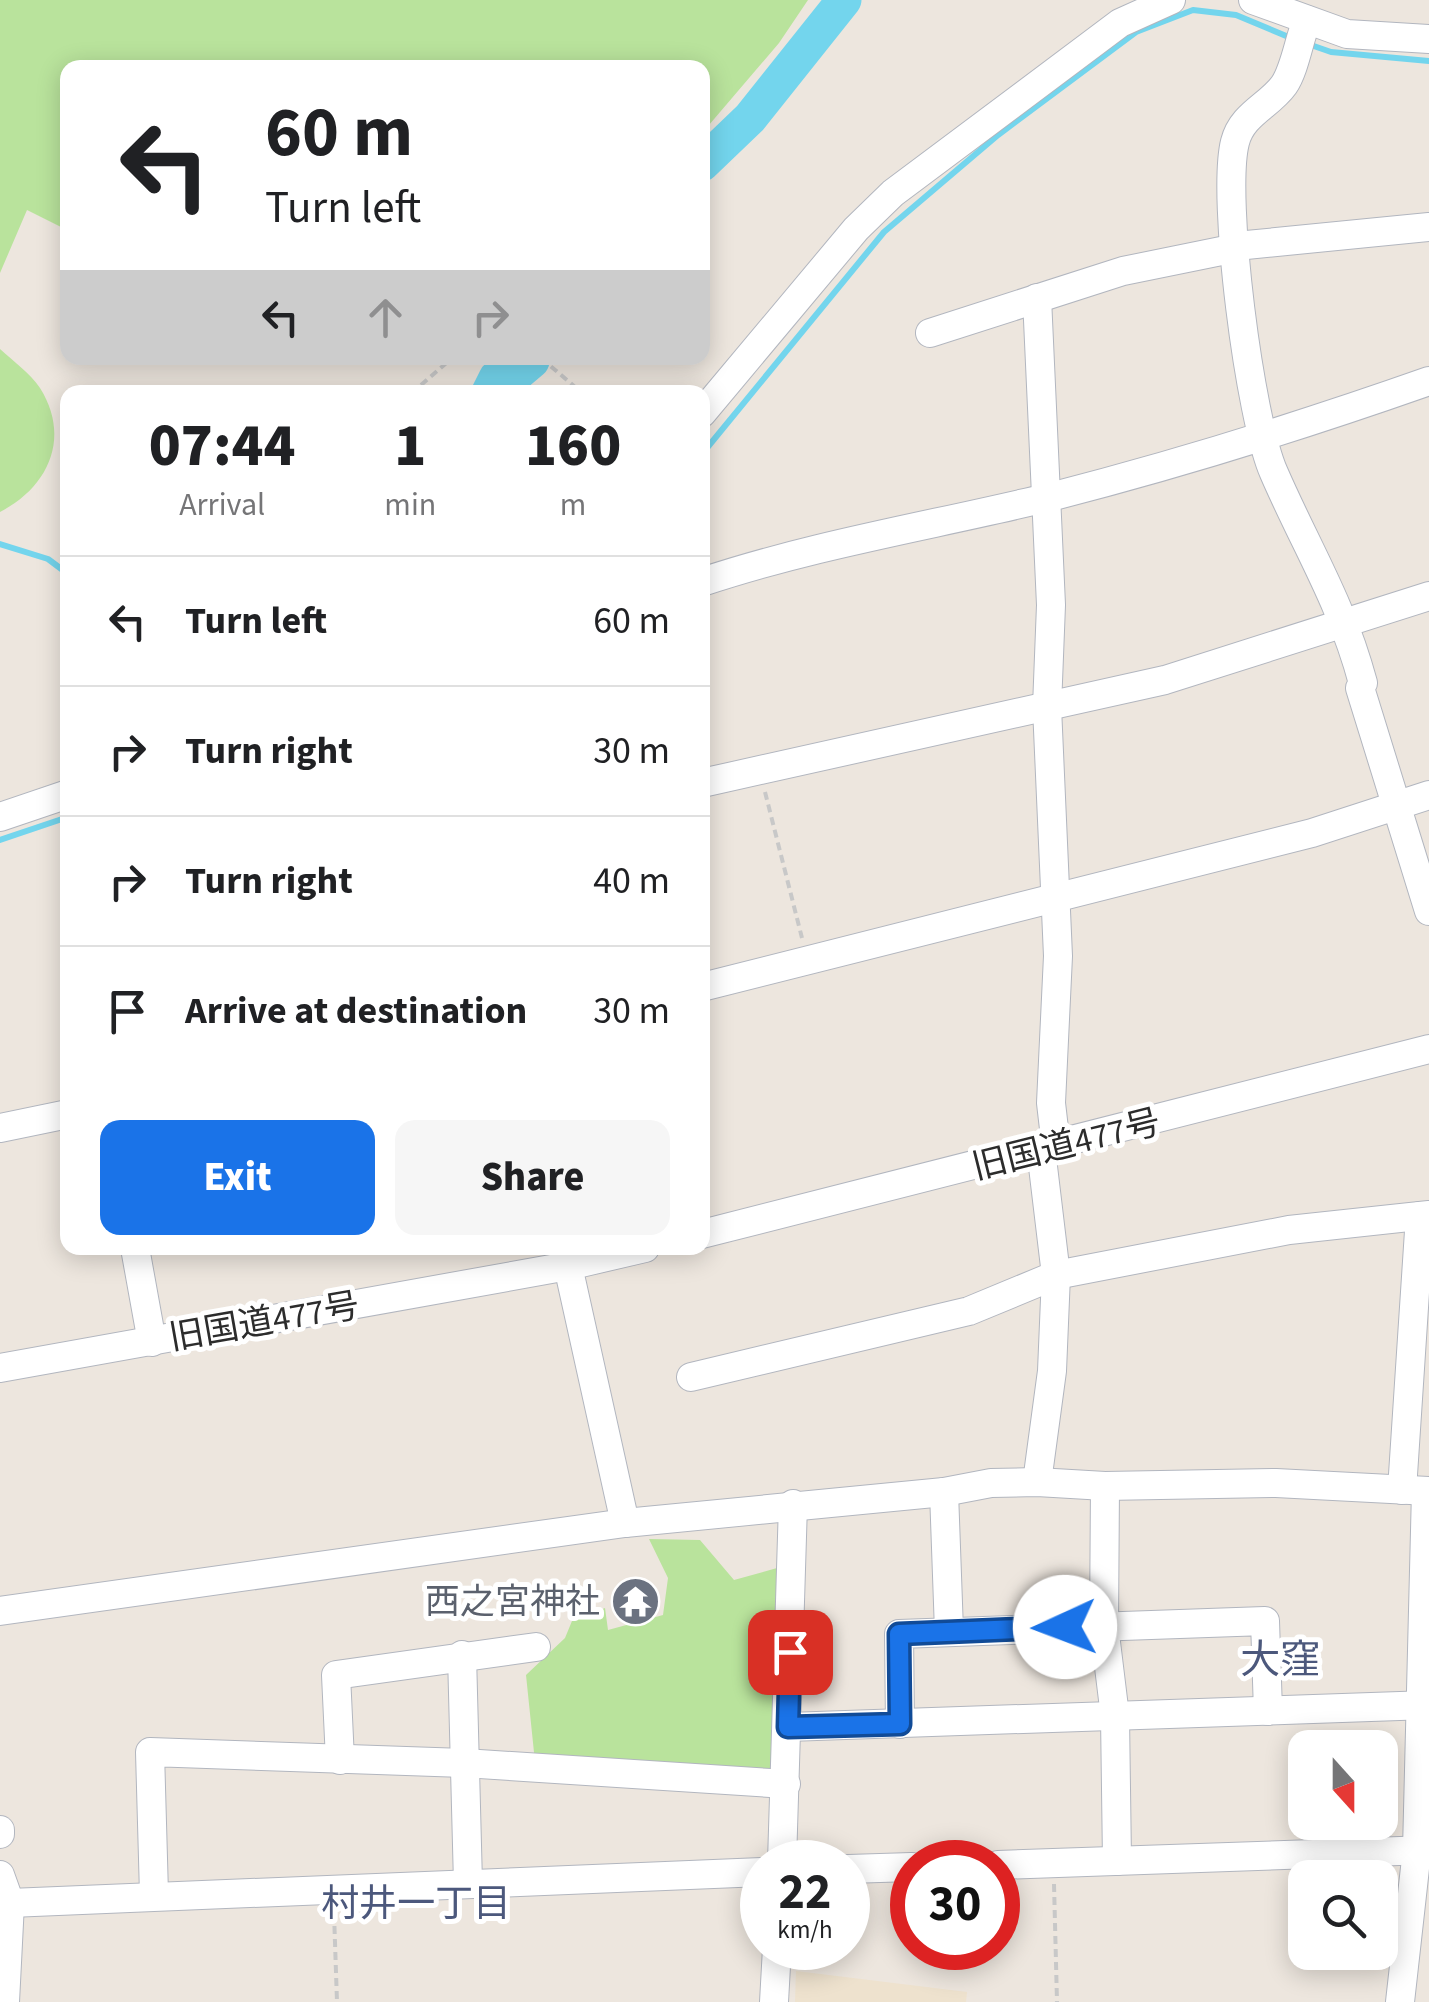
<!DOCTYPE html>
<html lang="en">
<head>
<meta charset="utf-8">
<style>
  :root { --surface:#fff; --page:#f6f6f6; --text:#202124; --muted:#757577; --line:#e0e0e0; --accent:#1a73e8 }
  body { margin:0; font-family:"Source Sans 3","Noto Sans JP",sans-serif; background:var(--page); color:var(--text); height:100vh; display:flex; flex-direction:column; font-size:38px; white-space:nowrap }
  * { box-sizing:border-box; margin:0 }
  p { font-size:32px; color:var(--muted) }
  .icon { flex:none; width:55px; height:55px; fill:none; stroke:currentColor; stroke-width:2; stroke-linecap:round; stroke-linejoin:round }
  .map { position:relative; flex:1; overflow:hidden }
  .drawer { position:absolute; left:60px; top:385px; width:650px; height:870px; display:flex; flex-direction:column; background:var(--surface); border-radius:20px; box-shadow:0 5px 25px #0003 }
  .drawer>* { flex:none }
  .guide { position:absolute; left:60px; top:60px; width:650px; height:305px; border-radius:20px; box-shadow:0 5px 25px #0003; background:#fff; color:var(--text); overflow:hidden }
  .needle { width:65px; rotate:159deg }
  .buttons { position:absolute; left:1288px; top:1730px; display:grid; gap:20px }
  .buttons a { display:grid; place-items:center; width:110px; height:110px; border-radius:20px; background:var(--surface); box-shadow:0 5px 25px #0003; font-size:50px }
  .speed { position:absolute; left:740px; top:1840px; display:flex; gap:20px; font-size:50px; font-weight:700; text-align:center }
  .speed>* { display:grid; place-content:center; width:130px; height:130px; border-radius:50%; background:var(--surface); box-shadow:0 5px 25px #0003; line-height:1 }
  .speed small { font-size:25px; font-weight:400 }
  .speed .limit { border:15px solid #d22; background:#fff; color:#111 }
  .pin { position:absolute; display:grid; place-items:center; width:85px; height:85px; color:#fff; margin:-42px; border-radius:20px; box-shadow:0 5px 15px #0006 }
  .me { position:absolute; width:110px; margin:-55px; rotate:268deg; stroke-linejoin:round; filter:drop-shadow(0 0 8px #0008) }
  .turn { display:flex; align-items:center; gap:35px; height:210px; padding:0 40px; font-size:45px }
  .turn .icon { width:130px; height:130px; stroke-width:2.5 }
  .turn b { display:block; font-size:70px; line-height:85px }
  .lanes { display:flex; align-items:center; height:95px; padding:0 40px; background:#0003; justify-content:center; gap:50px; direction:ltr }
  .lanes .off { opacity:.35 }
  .eta { display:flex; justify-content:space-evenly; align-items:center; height:170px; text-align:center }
  .eta b { font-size:60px; font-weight:800; line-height:70px }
  .cta { display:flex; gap:20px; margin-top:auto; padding:20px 40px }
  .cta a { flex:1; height:115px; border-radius:20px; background:var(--accent); color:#fff; font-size:40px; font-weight:800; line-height:115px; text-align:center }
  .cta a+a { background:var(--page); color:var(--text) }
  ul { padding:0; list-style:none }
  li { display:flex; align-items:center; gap:30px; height:130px; padding:0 40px; border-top:2px solid var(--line) }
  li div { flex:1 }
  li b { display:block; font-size:38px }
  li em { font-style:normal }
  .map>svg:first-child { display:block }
</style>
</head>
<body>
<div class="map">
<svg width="1429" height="2002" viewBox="0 0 1429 2002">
  <rect width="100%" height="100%" fill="#ede6de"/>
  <path fill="#eee2ce" d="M796,1971l171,21 -1,10h-171z"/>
  <g fill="#b9e39c">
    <path d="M0,0h808l-29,43 -76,89 -1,-64h-634l-1,162 -40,-20 -27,63z"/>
    <path d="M0,349c13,12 30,24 40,39 31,49 9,99 -40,124z"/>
    <path d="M649,1539l51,1 34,40 43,-12 -4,207 -238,-13 -9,-87 39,-37 7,-17 33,-13 3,22 55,-15 5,-37z"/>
  </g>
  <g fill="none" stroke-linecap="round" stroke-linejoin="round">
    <g stroke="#73d5ed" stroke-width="6">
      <path d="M1308,44l23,8 98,9"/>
      <path d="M702,454l182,-222 114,-97 138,-103 57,-22 43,5 55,23"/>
      <path d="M0,544l48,15 20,15"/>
      <path d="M0,840l68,-23"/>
    </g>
    <g stroke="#73d5ed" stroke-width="35">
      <path d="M702,164l48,-46 94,-118"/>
      <path d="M489,392l7,-14 23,-6 13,-11"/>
    </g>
    <defs>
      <g id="minor">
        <path d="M1253,0l94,34 82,5"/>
        <path d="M1307,20c-8,19 -12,49 -23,65 -15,21 -42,29 -49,57 -14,55 15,278 39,331 33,76 67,128 89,210l-3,5 69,223"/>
        <path d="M1236,246l193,-19"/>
        <path d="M1037,298l14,307 -4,102 11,249 -7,147 5,43"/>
        <path d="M930,333l193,-62 113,-23"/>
        <path d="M702,413l154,-184 37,-36 227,-170 51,-23"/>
        <path d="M702,582c114,-38 233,-57 348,-85 129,-33 254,-72 379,-116"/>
        <path d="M702,783l463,-103 264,-84"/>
        <path d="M0,817l68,-23"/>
        <path d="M702,987l610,-154 117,-38"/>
        <path d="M0,1128l68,-14"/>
        <path d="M702,1234l727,-185"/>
        <path d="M135,1248l17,94"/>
        <path d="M568,1266l57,257"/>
        <path d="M0,1368l568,-102 77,-18"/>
        <path d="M691,1377l278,-66 87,-36 233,-45 140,-15"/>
        <path d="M1037,1482l15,-111 4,-96 -15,-125"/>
        <path d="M1105,1486l-1,140 11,90 2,145"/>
        <path d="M1402,1490l18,-274"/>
        <path d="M944,1492l5,139"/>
        <path d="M0,1611l625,-88 319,-31 47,-9 46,-1 68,4 171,-3 153,8"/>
        <path d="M462,1655l6,228"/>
        <path d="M900,1724l-1,-90 366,-13 3,90"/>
        <path d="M788,1727l641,-22"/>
        <path d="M340,1760l-4,-85 200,-28"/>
        <path d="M0,1830v4"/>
        <path d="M782,1862l11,-358"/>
        <path d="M998,1865l431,-15"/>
        <path d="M848,1869l64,-2"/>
        <path d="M0,1875l10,28 -5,99"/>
        <path d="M154,1894l-4,-142 314,11 322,21"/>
        <path d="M10,1903l752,-31"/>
        <path d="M774,2002l3,-54"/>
        <path d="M1400,2002l17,-152 9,-359"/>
      </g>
    </defs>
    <use href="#minor" stroke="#b2b6bf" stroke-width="30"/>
    <g stroke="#c8c8c8" stroke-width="4" stroke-dasharray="8 5" stroke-linecap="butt">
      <path d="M541,358l40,34"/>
      <path d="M421,385l31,-27"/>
      <path d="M765,792l37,146"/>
      <path d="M1054,1884l3,118"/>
      <path d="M334,1913l3,89"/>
    </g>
    <use href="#minor" stroke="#fff" stroke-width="28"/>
  </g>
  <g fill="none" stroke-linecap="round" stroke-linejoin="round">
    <defs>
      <path id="route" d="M790,1652l-2,75 112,-3 -1,-90 166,-7"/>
    </defs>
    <use href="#route" stroke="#114b97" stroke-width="25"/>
    <use href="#route" stroke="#1a73e8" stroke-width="18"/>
  </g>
  <defs>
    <symbol id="temple-disc" viewBox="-11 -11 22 22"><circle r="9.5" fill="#6b7280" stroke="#fff"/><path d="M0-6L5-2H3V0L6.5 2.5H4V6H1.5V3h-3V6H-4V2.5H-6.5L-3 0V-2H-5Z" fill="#fff"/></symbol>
  </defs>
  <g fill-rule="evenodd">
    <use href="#temple-disc" x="608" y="1574" width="55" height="55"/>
  </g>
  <g text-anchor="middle" stroke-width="10" stroke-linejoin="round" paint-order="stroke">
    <g font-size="35" fill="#2c2c2c" stroke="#fff">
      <text transform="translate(1066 1144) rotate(-14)" y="12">旧国道477号</text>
      <text transform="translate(264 1321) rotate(-10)" y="12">旧国道477号</text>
    </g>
    <g font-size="35" fill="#5b616d" stroke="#fff" text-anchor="end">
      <text x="600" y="1613">西之宮神社</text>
    </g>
    <g font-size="38" fill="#4c587c" stroke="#fff">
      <text x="416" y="1916">村井一丁目</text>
    </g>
    <g font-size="40" fill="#4c587c" stroke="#fff">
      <text x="1280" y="1673">大窪</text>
    </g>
  </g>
</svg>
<div class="buttons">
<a><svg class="needle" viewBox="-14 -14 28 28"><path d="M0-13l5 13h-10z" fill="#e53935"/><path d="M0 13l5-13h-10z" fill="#757577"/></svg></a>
<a><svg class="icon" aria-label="search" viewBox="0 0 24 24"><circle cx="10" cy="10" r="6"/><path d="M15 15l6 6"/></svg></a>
</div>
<div class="speed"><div>22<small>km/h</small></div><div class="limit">30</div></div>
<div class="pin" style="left:790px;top:1652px;background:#d93025"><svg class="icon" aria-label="arrive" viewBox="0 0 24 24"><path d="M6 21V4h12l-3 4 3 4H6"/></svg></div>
<svg class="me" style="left:1065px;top:1627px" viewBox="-20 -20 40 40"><circle r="19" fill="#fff"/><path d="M0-13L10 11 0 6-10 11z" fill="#1a73e8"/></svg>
<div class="guide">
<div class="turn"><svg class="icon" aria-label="left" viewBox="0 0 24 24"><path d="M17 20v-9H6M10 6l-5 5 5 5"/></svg><div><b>60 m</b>Turn left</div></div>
<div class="lanes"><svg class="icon" aria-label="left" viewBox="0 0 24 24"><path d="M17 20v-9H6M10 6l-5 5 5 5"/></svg><svg class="icon off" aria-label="ahead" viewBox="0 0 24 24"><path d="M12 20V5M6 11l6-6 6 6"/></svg><svg class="icon off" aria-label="right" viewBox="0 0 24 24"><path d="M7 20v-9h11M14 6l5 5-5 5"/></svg></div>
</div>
<section class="drawer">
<div class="eta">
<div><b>07:44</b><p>Arrival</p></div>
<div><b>1</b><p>min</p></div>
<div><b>160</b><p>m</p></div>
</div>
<ul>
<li><svg class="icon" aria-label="left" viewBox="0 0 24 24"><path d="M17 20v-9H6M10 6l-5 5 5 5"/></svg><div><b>Turn left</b></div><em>60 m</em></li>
<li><svg class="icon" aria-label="right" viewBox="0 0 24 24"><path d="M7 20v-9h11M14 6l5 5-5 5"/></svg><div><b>Turn right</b></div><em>30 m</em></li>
<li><svg class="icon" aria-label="right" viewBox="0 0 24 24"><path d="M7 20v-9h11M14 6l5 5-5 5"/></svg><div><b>Turn right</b></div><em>40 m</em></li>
<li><svg class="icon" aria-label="arrive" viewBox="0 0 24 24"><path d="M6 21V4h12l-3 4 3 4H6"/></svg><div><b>Arrive at destination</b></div><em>30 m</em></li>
</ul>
<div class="cta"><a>Exit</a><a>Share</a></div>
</section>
</div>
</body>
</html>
